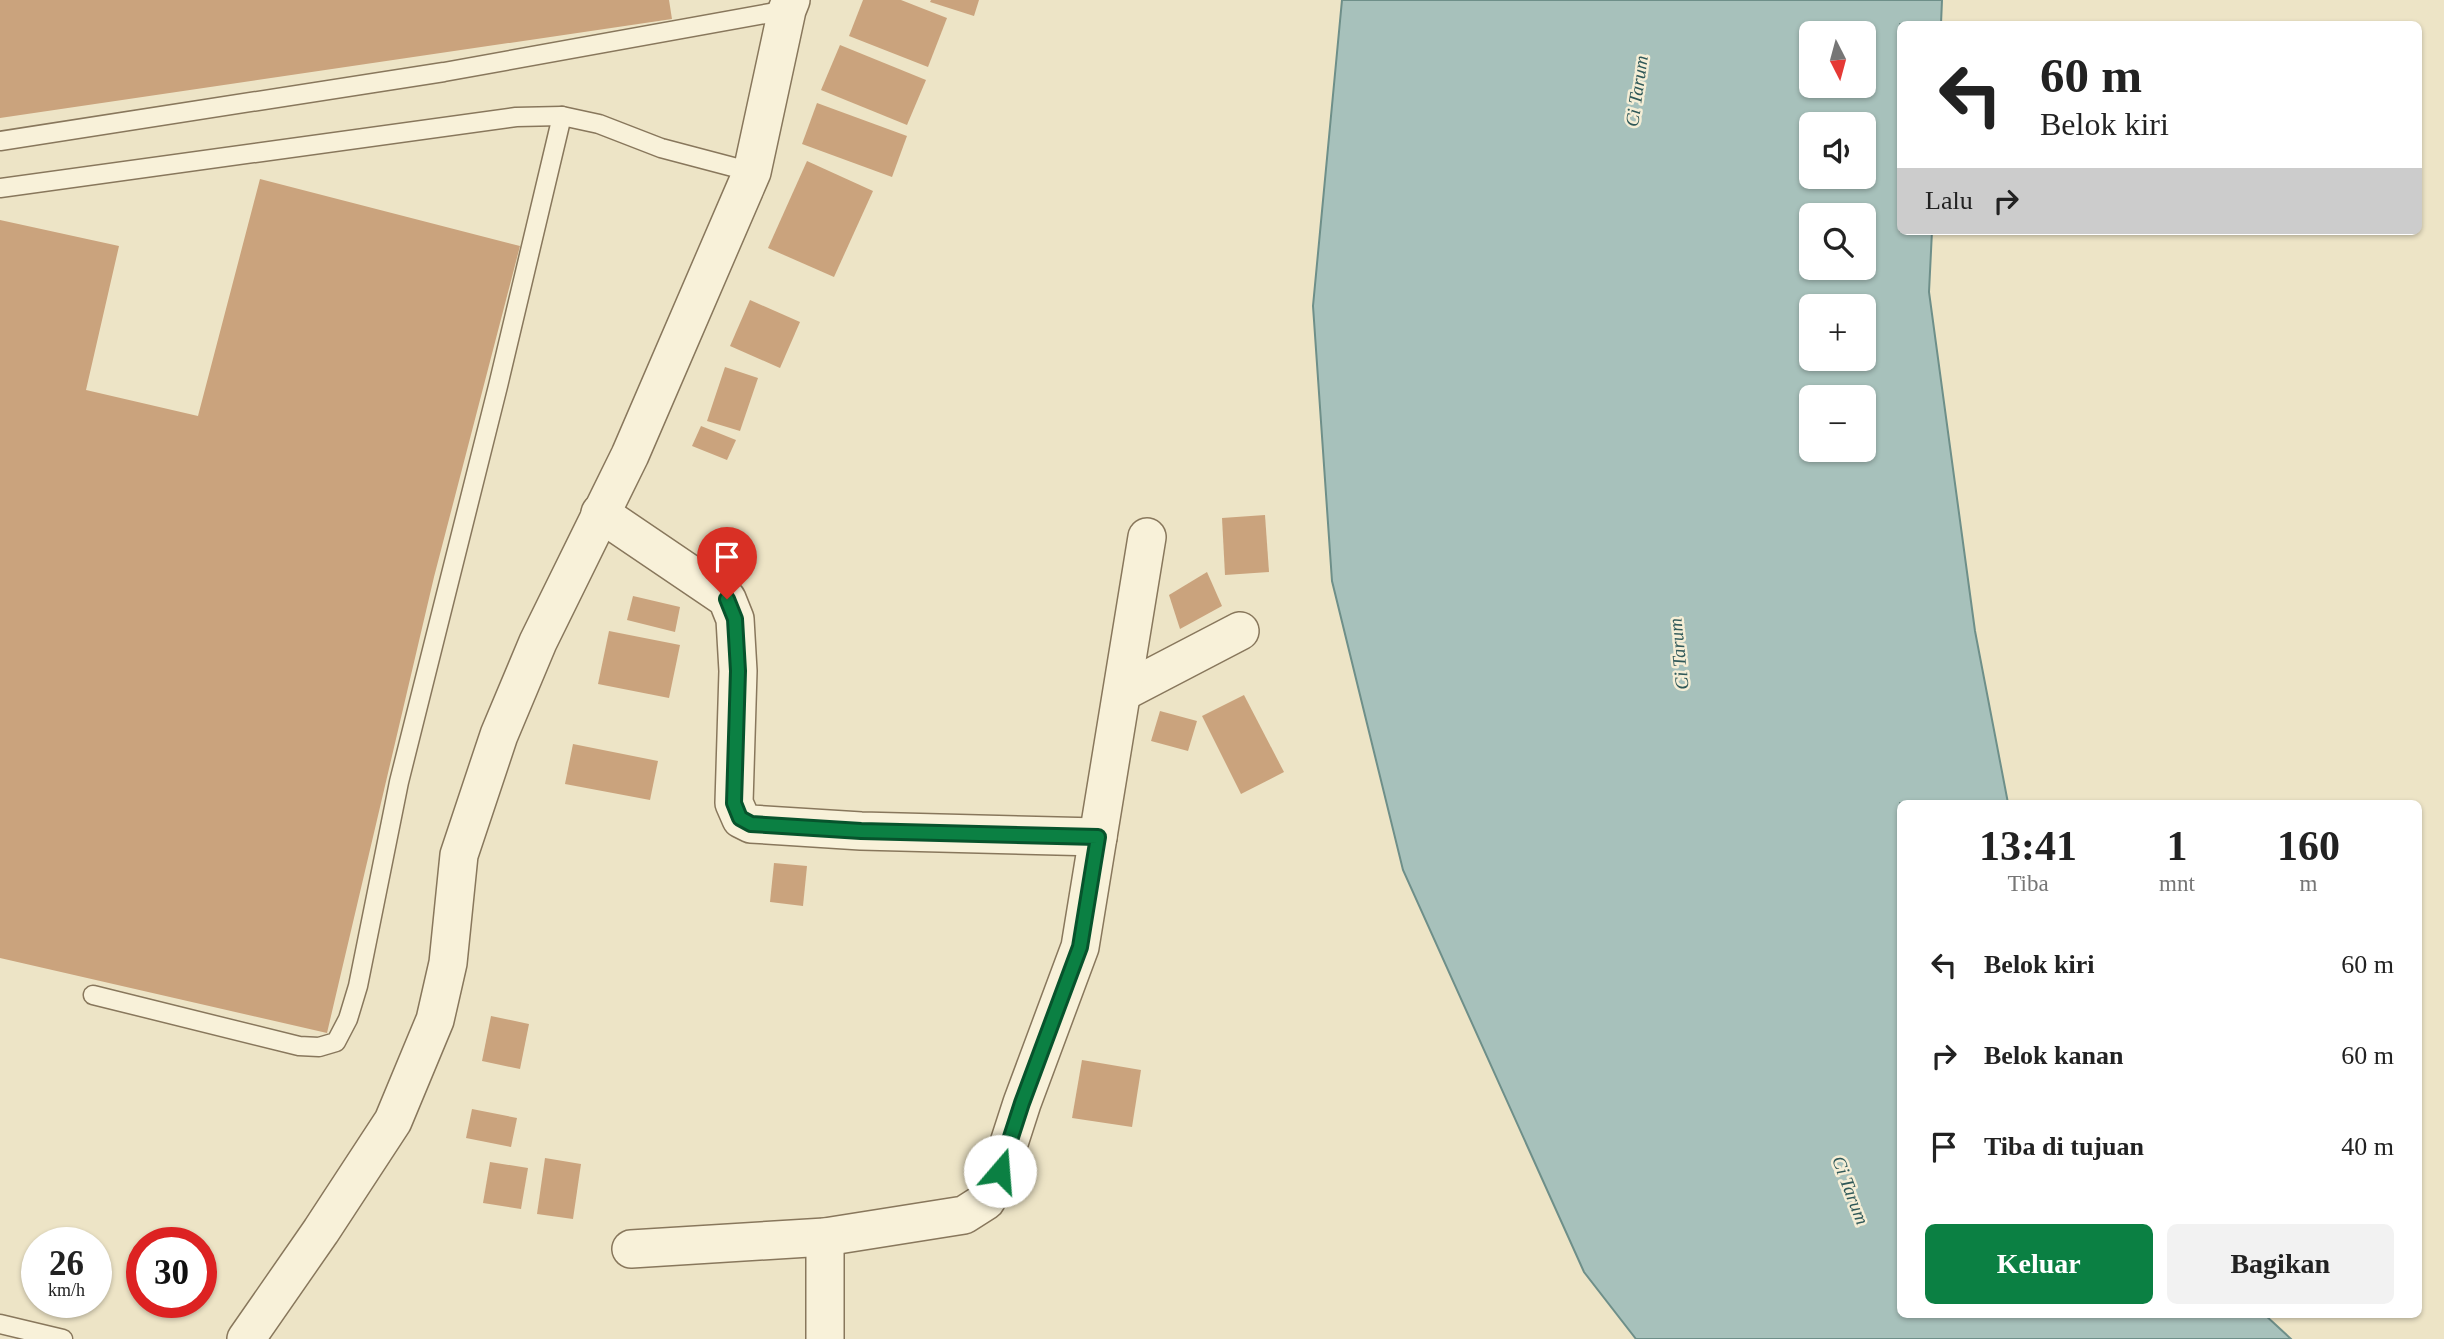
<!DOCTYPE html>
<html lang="id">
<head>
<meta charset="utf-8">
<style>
  :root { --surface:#fff; --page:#f2f2f2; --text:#222; --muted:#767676; --accent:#0b8043 }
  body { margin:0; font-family:"Times New Roman",serif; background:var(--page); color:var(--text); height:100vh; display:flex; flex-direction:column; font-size:26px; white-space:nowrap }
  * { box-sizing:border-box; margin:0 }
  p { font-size:23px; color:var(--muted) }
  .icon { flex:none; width:38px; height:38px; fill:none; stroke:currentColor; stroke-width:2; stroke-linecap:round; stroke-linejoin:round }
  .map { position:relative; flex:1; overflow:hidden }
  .panel { position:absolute; left:1897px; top:800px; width:525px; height:518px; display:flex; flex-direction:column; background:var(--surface); border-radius:10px; box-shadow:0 2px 5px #0004 }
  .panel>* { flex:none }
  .hud { position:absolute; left:1897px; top:21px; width:525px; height:214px; border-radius:10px; box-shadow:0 2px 5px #0004; background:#fff; color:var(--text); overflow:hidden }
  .needle { width:46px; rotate:174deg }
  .tools { position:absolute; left:1799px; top:21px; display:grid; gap:14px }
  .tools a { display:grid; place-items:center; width:77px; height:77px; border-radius:10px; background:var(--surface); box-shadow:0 2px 5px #0004; font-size:35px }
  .speed { position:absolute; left:21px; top:1227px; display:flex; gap:14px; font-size:35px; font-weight:700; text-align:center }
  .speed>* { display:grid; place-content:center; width:91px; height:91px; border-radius:50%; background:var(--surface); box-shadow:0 2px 5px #0004; line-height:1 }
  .speed small { font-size:18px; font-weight:400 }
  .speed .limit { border:10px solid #d22; background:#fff; color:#111 }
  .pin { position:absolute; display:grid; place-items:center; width:60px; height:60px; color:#fff; margin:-72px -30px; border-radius:50% 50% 50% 0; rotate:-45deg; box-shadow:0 0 7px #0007 }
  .pin .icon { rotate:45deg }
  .me { position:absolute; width:77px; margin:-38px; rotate:18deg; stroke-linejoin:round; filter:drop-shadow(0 0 5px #0008) }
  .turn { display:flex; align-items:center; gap:24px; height:147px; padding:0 28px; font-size:32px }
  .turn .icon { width:91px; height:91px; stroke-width:2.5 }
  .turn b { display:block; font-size:49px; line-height:60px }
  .then { display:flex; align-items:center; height:66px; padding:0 28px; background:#0003; gap:14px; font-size:26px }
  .eta { display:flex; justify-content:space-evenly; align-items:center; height:119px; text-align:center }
  .eta b { font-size:42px; font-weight:600; line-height:49px }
  .action { display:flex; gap:14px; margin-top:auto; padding:14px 28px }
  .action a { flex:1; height:80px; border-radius:10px; background:var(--accent); color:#fff; font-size:28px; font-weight:600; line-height:80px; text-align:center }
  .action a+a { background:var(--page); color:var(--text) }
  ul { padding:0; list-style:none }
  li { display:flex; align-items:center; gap:21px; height:91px; padding:0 28px }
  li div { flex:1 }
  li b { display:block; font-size:26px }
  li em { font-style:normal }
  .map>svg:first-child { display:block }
</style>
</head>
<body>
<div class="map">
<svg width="2444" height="1339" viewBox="0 0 2444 1339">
  <rect width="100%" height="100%" fill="#ede4c6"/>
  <path fill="#a7c1bb" stroke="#6e8f89" stroke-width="2" fill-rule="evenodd" d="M1342,0h600l-1,24h-41v207h32l-3,61 46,339 33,172h-108v511h364l27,25h-655l-52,-67 -181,-402 -71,-289 -19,-275zM1811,33h53v53h-53zM1864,124v53h-53v-53zM1864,215v53h-53v-53zM1811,306h53v53h-53zM1811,397h53v53h-53z"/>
  <g fill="#caa37d">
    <path d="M0,0h669l3,19 -672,99z"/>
    <path d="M863,0h38l46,18 -19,49 -79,-31z"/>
    <path d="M931,0h48l-5,16 -44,-14z"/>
    <path d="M840,45l86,35 -19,45 -86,-35z"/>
    <path d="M817,103l90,33 -15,41 -90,-33z"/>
    <path d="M807,161l66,30 -39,86 -66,-29z"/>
    <path d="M260,179l260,67 -86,331 -107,456 -327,-75v-738l119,26 -33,144 112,26z"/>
    <path d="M750,300l50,22 -20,46 -50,-22z"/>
    <path d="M725,367l33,11 -18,53 -33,-10z"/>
    <path d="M701,426l35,14 -9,20 -35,-14z"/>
    <path d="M1265,515l4,57 -44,3 -3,-57z"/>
    <path d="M1207,572l15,34 -42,23 -11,-34z"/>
    <path d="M633,596l47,11 -5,25 -48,-12z"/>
    <path d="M609,631l71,14 -11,53 -71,-14z"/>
    <path d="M1244,695l40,77 -43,22 -39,-78z"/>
    <path d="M1160,711l37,10 -9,30 -37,-10z"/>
    <path d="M573,744l85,17 -8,39 -85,-16z"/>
    <path d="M774,863l33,3 -4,40 -33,-4z"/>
    <path d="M491,1016l38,8 -9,45 -38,-8z"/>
    <path d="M1082,1060l59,10 -9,57 -60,-9z"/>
    <path d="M472,1109l45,9 -6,29 -45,-9z"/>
    <path d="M545,1158l36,6 -8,55 -36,-5z"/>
    <path d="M490,1162l38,6 -7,41 -38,-6z"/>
  </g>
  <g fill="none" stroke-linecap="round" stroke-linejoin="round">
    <defs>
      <g id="service">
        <path d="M0,141l444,-69 343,-62"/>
        <path d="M0,188l516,-71 46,-1 37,8 62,24 91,24"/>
        <path d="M93,995l206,51 20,1 17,-5 12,-23 10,-33 41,-204 99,-396 64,-270"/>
        <path d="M0,1324l63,15"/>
      </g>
      <g id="minor">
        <path d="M600,513l127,86 8,20 3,52 -4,132 7,16 10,5 110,7 237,6"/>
        <path d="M1123,692l117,-61"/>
        <path d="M631,1249l194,-12 139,-22 22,-14 14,-30 22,-68 58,-156 67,-410"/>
        <path d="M246,1339l75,-108 72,-110 42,-101 13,-57 11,-108 40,-120 39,-93 92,-187 122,-283 35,-162 4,-10"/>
        <path d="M825,1339v-102"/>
      </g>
    </defs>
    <use href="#service" stroke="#88775c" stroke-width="21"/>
    <use href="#minor" stroke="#88775c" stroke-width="40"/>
    <use href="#service" stroke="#f8f1d9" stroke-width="18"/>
    <use href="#minor" stroke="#f8f1d9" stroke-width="37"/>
  </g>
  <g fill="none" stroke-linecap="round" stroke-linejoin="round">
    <defs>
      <path id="route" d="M727,599l8,20 3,52 -4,132 6,15 11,6 110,7 237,6 -18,110 -58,156 -22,68"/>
    </defs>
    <use href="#route" stroke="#07532c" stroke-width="18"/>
    <use href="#route" stroke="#0b8043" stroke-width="12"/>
  </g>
  <g text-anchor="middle" stroke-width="5" stroke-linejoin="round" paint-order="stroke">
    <g font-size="19" font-style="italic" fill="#2f5858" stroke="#f5eed6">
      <text transform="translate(1636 91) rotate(-82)" y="7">Ci Tarum</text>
      <text transform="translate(1678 654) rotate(-96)" y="7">Ci Tarum</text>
      <text transform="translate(1851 1190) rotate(69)" y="7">Ci Tarum</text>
    </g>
  </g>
</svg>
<div class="tools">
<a><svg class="needle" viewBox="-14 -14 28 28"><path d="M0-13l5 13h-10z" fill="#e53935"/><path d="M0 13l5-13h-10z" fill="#767676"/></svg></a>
<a><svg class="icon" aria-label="sound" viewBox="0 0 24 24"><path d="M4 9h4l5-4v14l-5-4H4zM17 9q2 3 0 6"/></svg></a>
<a><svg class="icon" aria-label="search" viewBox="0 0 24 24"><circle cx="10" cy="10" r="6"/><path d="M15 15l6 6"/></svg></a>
<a>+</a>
<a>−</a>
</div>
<div class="speed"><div>26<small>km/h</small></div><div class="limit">30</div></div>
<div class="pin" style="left:727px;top:599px;background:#d93025"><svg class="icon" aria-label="arrive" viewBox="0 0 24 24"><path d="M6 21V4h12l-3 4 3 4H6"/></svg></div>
<svg class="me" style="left:1000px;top:1171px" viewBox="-20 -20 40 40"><circle r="19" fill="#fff"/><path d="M0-13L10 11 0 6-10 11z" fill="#0b8043"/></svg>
<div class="hud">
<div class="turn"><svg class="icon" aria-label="left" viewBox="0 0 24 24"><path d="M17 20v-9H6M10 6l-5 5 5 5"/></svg><div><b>60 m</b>Belok kiri</div></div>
<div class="then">Lalu<svg class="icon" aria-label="right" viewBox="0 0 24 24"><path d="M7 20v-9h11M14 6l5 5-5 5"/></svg></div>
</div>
<section class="panel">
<div class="eta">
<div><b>13:41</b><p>Tiba</p></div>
<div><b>1</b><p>mnt</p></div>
<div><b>160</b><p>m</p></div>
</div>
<ul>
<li><svg class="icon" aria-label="left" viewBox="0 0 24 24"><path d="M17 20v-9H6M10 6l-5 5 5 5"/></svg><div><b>Belok kiri</b></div><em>60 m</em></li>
<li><svg class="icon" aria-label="right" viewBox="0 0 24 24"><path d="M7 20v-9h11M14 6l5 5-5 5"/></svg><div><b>Belok kanan</b></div><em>60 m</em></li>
<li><svg class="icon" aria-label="arrive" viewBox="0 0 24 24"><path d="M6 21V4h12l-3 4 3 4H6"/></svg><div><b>Tiba di tujuan</b></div><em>40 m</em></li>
</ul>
<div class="action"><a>Keluar</a><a>Bagikan</a></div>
</section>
</div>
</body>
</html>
